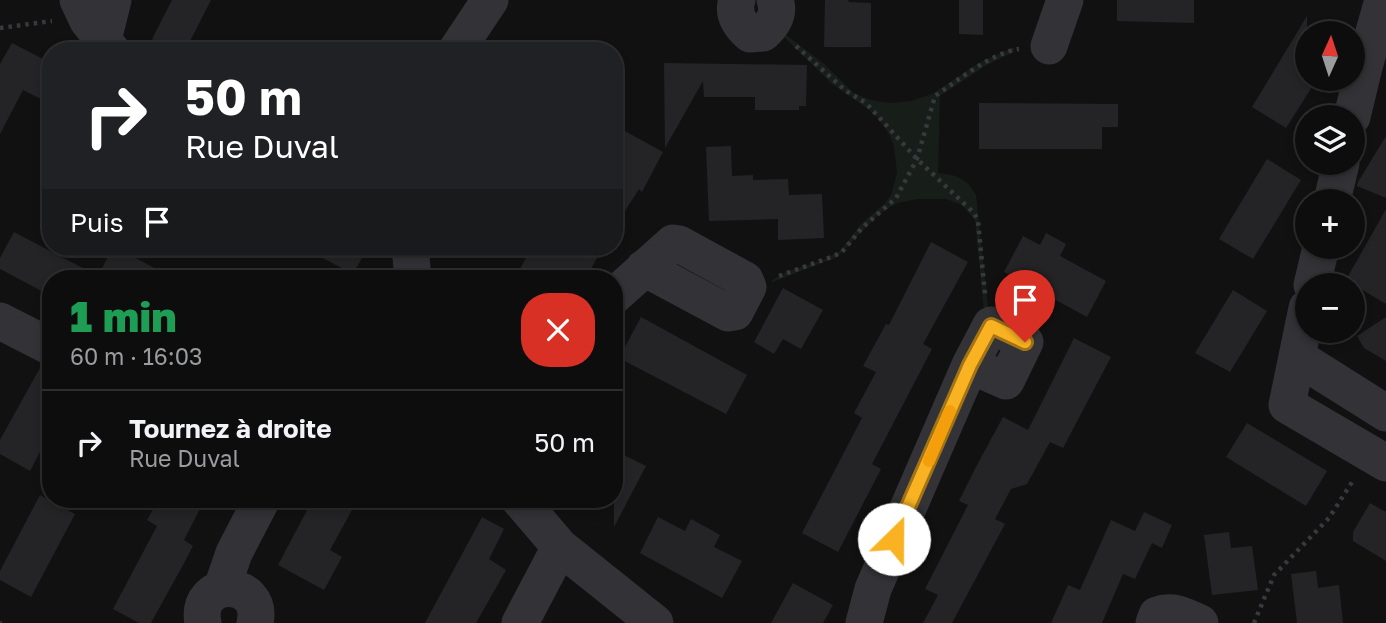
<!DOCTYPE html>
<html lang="fr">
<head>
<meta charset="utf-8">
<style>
  :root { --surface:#0d0d0e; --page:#1b1b1c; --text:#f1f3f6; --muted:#9a9c9e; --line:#2d2d2e }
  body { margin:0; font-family:"Golos Text",sans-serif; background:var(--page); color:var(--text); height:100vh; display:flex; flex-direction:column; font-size:26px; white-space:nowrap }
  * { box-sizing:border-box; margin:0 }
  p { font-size:23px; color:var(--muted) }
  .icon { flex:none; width:38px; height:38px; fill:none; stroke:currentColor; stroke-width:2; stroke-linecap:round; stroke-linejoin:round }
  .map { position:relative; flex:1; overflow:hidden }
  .details { position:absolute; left:42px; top:270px; width:581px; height:238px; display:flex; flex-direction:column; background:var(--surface); border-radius:28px; box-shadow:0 4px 10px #0003,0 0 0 2px var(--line) }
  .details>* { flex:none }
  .hud { position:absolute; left:42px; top:42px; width:581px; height:214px; border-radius:28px; box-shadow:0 4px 10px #0003,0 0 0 2px var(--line); background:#202124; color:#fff; overflow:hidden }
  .needle { width:46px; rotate:3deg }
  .controls { position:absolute; left:1295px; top:21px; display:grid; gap:14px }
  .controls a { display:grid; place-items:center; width:70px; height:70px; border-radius:50%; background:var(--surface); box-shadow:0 4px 10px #0003,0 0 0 2px var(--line); font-size:35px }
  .pin { position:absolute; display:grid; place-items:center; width:60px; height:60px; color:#fff; margin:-72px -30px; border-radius:50% 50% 50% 0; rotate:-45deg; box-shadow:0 0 7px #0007 }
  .pin .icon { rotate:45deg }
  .me { position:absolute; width:77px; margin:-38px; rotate:23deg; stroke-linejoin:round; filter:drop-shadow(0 0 5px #0008) }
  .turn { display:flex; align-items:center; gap:24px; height:147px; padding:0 28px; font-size:32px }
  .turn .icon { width:91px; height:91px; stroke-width:2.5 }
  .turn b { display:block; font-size:49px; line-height:60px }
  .then { display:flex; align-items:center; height:66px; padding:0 28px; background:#0003; gap:14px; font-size:26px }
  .round { display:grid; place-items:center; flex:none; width:74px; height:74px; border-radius:28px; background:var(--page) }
  .head { display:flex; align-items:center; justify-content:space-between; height:119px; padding:0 28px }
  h1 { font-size:42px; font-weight:800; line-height:52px; color:#1e9e55 }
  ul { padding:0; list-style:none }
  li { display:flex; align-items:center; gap:21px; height:105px; padding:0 28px; border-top:2px solid var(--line) }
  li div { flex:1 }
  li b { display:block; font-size:26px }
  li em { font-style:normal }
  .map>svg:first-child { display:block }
</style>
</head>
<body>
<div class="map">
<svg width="1386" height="623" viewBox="0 0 1386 623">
  <rect width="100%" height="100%" fill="#111112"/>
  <path fill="#171d18" d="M781,31l42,32 31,30 17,7 20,3 20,-2 21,-7 47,-31 35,-16v5l-27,13 -47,31 -2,77c18,2 29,5 38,22l12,113 -4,3 -9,-91 -13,-15 -16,-6h-28l-20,4 -8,4 -12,8 -41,42 -64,25 -2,-1 15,-9 39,-13 15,-8 21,-27 23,-20 7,-9 6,-22 -3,-27 -5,-12 -12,-17 -13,-11 -32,-22 -52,-51z"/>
  <g fill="#242426">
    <path d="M172,0h39l-26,51h-11l-22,-12z"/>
    <path d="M825,0h23l1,2 22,1v44h-47z"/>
    <path d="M959,0h24v35l-24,-1z"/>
    <path d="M1117,0h77v23l-77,-2z"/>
    <path d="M1307,16v63h10l-31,49 -34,-21z"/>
    <path d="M12,43l39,20v41l-28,-14 -23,44v-70z"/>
    <path d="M664,63l143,2 -1,41h-7v4h-44v-13h-51l-1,-16 -38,67z"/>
    <path d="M979,103l139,1v23h-16v22h-123z"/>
    <path d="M623,130l40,22 -21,40 -3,-3 -25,39v-83z"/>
    <path d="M1386,136v62l-29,-12 1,-4z"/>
    <path d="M731,146l1,30 21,-1v5l35,-1 1,16 33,-1 2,44 -46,2v-21l-69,2 -3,-74z"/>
    <path d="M1267,159l34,21 -48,79 -34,-20z"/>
    <path d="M1386,209v95l-40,-24z"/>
    <path d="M14,232l84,44 15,-29h2l58,31h-122v18l-51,-27v-11z"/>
    <path d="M1046,233l20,11 -6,12 46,25 -19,36 -83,-45 19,-36 17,9z"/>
    <path d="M931,242l37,20 -45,82 9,5 -60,115 9,5 -43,83 -36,-19 60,-115 -8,-5 22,-41 -13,-6 23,-42 3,1z"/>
    <path d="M302,247h66l-15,27z"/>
    <path d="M532,247h71l-17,31h-71z"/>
    <path d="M783,288l40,22 -22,39 -18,-10 -9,15 -20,-12z"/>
    <path d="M1233,290l34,21 -37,61 -35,-19z"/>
    <path d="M641,317l106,58 -21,39 -107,-56z"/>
    <path d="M1386,317v44l-22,-13 -7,-12z"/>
    <path d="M1074,338l37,19 -48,91 -13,-6 -23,42 -16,5 -16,30 10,5 -53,99h-29l15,-28 -13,-6 43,-84 -9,-4 18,-36 26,-48 25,13z"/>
    <path d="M41,366l10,2v63l-21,40 -30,-17v-14z"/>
    <path d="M1247,423l80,48 -21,35 -80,-49z"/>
    <path d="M614,450l32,16 -32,61z"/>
    <path d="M40,495l35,19 -44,83 -31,-17v-9z"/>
    <path d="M159,499h46l-21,41 9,6 -9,17 -33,60h-12l-26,-14 44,-83 -10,-6z"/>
    <path d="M313,499h45l-28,51 12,7 -18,33 -46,-25z"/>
    <path d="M1370,503l16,9v49l-33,-20v-9z"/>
    <path d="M1144,512l28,13 -10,23 -10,-5 -17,36 -12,-5 -21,49h-51l17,-38 12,5 31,-70 24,11z"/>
    <path d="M482,517l22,12 -15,30 17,11 -30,53h-51z"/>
    <path d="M658,517l27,14 6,-12 15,8 14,8 -6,12 28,14 -20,37 -82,-45z"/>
    <path d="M1229,532l2,16 21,-2 6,44 -46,5 -8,-60z"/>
    <path d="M1316,571l2,17 21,-3 4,38h-46l-6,-49z"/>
    <path d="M793,583l40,22 -10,18h-52z"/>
  </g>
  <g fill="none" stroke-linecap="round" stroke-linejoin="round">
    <g stroke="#38393f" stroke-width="4.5" stroke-dasharray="3.5 5" stroke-linecap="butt">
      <path d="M0,28l52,-7"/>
      <path d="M796,46l50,45 20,12 51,56 57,54 4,8 7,73"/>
      <path d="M779,276l55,-20 8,-4 20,-24 34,-30 21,-39 18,-63c22,-15 58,-44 84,-47"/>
      <path d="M0,622l1,1"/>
      <path d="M1254,623l20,-48 55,-57 25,-39"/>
    </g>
    <g stroke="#323237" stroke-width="37">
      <path d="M78,0l10,21 24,30"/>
      <path d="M737,0c-5,14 3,25 13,34l13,-1c10,-9 17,-19 12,-33"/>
      <path d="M103,40l10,-40"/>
      <path d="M1049,46l16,-46"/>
      <path d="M456,51l34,-51"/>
      <path d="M1352,117l12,-50 19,-67"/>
      <path d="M1332,201l9,-38"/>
      <path d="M410,247l3,31"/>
      <path d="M1312,285l9,-38"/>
      <path d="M614,296l59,-53 6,1 66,36 3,7 -13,25 -7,1 -84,-45"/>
      <path d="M1307,308l-20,97 99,58"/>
      <path d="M0,321l51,26"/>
      <path d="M1297,357l89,56"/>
      <path d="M519,499l41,48 95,76"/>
      <path d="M222,588l12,-35 28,-54"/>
      <path d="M203,623c-9,-47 62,-45 52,0"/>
      <path d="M520,623l40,-76"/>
      <path d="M864,623l9,-34 97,-224 21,-40 34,17 -19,39 -36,-16"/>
      <path d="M1154,623l3,-8c16,-6 28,1 43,8"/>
    </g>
  </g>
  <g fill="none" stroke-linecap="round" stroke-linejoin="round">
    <defs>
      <path id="route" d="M894,539l76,-174 21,-39 34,16"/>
    </defs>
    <use href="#route" stroke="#a27416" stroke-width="18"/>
    <use href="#route" stroke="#f9b322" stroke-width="12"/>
    <path stroke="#f59e0b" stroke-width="12" d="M929,461l21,-50"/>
  </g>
</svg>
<div class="controls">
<a><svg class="needle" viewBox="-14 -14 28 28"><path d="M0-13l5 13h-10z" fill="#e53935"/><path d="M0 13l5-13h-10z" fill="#9a9c9e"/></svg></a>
<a><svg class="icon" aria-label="layers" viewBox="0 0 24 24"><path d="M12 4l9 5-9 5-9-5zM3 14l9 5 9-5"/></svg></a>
<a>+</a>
<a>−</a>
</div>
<div class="pin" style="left:1025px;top:342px;background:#d93025"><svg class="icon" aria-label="arrive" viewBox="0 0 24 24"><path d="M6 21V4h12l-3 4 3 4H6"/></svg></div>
<svg class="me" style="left:894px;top:539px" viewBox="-20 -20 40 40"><circle r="19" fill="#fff"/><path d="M0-13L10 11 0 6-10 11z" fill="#f9b322"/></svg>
<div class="hud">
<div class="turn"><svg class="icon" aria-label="right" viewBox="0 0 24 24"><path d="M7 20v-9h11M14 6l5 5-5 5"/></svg><div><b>50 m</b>Rue Duval</div></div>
<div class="then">Puis<svg class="icon" aria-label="arrive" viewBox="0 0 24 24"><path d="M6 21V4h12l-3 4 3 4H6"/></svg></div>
</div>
<section class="details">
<div class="head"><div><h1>1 min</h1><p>60 m · 16:03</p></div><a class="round" style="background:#d93025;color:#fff"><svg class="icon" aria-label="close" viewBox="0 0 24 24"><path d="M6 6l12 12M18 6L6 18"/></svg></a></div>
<ul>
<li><svg class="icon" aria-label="right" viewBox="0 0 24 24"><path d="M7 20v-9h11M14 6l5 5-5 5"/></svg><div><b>Tournez à droite</b><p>Rue Duval</p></div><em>50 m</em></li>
</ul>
</section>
</div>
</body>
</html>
